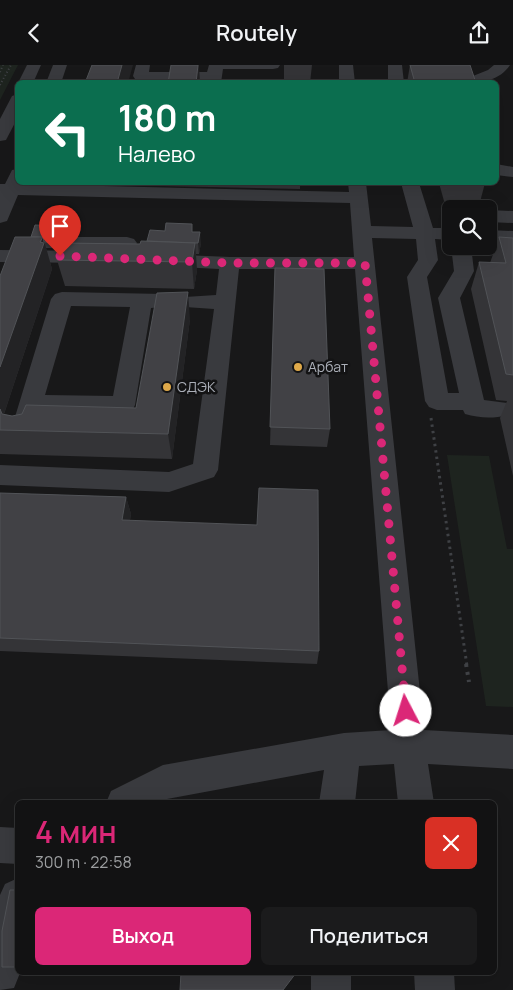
<!DOCTYPE html>
<html lang="ru">
<head>
<meta charset="utf-8">
<style>
  :root { --surface:#121213; --page:#1b1b1c; --text:#f1f3f6; --muted:#9c9ea0; --line:#313233; --accent:#db2777 }
  body { margin:0; font-family:Manrope,sans-serif; background:var(--page); color:var(--text); height:100vh; display:flex; flex-direction:column; font-size:19px; white-space:nowrap }
  * { box-sizing:border-box; margin:0 }
  p { font-size:16px; color:var(--muted) }
  .icon { flex:none; width:28px; height:28px; fill:none; stroke:currentColor; stroke-width:2; stroke-linecap:round; stroke-linejoin:round }
  .map { position:relative; flex:1; overflow:hidden }
  .panel { position:absolute; left:15px; top:735px; width:482px; height:175px; display:flex; flex-direction:column; background:var(--surface); border-radius:8px; box-shadow:0 5px 20px #0002,0 0 0 1px var(--line) }
  .panel>* { flex:none }
  .banner { position:absolute; left:15px; top:15px; width:484px; height:105px; border-radius:8px; box-shadow:0 5px 20px #0002,0 0 0 1px var(--line); background:#0b6e4f; color:#fff; overflow:hidden }
  .tools { position:absolute; left:442px; top:135px; display:grid; gap:10px }
  .tools a { display:grid; place-items:center; width:55px; height:55px; border-radius:8px; background:var(--surface); box-shadow:0 5px 20px #0002,0 0 0 1px var(--line); font-size:25px }
  .pin { position:absolute; display:grid; place-items:center; width:42px; height:42px; color:#fff; margin:-51px -21px; border-radius:50% 50% 50% 0; rotate:-45deg; box-shadow:0 0 5px #0007 }
  .pin .icon { rotate:45deg }
  .me { position:absolute; width:55px; margin:-28px; rotate:355deg; stroke-linejoin:round; filter:drop-shadow(0 0 4px #0008) }
  .turn { display:flex; align-items:center; gap:18px; height:105px; padding:0 20px; font-size:22px }
  .turn .icon { width:65px; height:65px; stroke-width:2.5 }
  .turn b { display:block; font-size:35px; line-height:42px }
  .round { display:grid; place-items:center; flex:none; width:52px; height:52px; border-radius:8px; background:var(--page) }
  .headline { display:flex; align-items:center; justify-content:space-between; height:85px; padding:0 20px }
  h1 { font-size:30px; font-weight:600; line-height:38px; color:var(--accent) }
  .button { display:flex; gap:10px; margin-top:auto; padding:10px 20px }
  .button a { flex:1; height:58px; border-radius:8px; background:var(--accent); color:#fff; font-size:20px; font-weight:600; line-height:58px; text-align:center }
  .button a+a { background:var(--page); color:var(--text) }
  header { display:flex; justify-content:space-between; align-items:center; height:65px; padding:0 20px; background:var(--surface); font-size:22px; font-weight:600 }
  .map>svg:first-child { display:block }
</style>
</head>
<body>
<header><svg class="icon" aria-label="back" viewBox="0 0 24 24"><path d="M15 5l-7 7 7 7"/></svg>Routely<svg class="icon" aria-label="share" viewBox="0 0 24 24"><path d="M12 15V3M7 8l5-5 5 5M5 13v7h14v-7"/></svg></header>
<div class="map">
<svg width="513" height="925" viewBox="0 0 513 925">
  <rect width="100%" height="100%" fill="#181819"/>
  <g fill="#1e241f">
    <path d="M0,0h18l-18,35z"/>
    <path d="M447,390l42,1 18,93h6v158l-27,-1z"/>
  </g>
  <g fill="none" stroke-linecap="round" stroke-linejoin="round">
    <g stroke="#3f4145" stroke-width="2" stroke-dasharray="1 2.5" stroke-linecap="butt">
      <path d="M0,7l3,-7"/>
      <path d="M0,20l11,-20"/>
    </g>
    <path stroke="#3f4145" stroke-width="3" stroke-dasharray="2.5 4" stroke-linecap="butt" d="M431,353l36,248"/>
    <path stroke="#3f4145" stroke-width="4" stroke-dasharray="3 5" stroke-linecap="butt" d="M466,599l3,18"/>
    <g fill="#393a3e" fill-rule="evenodd">
      <path d="M27,0h14l-8,18h-15z"/>
      <path d="M53,0h14l-6,18h-15z"/>
      <path d="M136,0h14l-1,7h58l2,-7h71l-2,3 -5,1h-50l-2,14h-15v-3h-32v3l-34,-3 -5,-1 -2,-3z"/>
      <path d="M339,0h14l2,18h-16z"/>
      <path d="M388,0h14l2,18h-16z"/>
      <path d="M494,0h16c-10,15 -27,18 -44,18l2,-5 20,-8z"/>
      <path d="M18,29v23l-12,23 -6,1v-22l12,-23z"/>
      <path d="M496,99l17,3v10l-17,-2z"/>
      <path d="M18,104v14h5v1l326,8 -1,-9h18l5,43 42,1 -12,-44h18l14,45h18v12l-16,-1 3,21 -11,17 21,116h11l-21,-95 16,-27 -3,-25h20l3,25 -14,27 24,102 23,3 3,6 -3,6c-14,4 -28,3 -42,-1l-2,-4h-26l-8,-3 -4,-6 -18,-124 11,-17 -2,-21 -44,-1 52,492 89,5v34l-85,-5 6,39h-36l-4,-39 -35,2 -4,37h-36l5,-33 -157,29 -7,4h-54l5,-12 52,-26 181,-32 47,-3 -36,-461h-116l-21,201 -4,7 -45,15 -169,-7v-20l169,7 24,-8 21,-155 -29,-2 -3,-5 3,-5 31,-2 3,-26 -60,-3 -7,-2 -3,-4 3,-4 7,-2 71,3h124l-4,-54 -332,-8 -11,26 -7,2v-39h5l7,-14z"/>
      <path d="M489,145l24,1v12l-24,-1z"/>
      <path d="M489,165l24,1v12l-24,-1z"/>
      <path d="M70,172h57l7,2 3,4 -3,4 -7,2h-57l-7,-2 -3,-4 3,-4z"/>
      <path d="M0,185l94,1 7,2 3,4 -3,4 -7,2 -94,-1z"/>
      <path d="M62,227l102,2 7,2 4,5 -4,5 -20,2 -16,97 -3,6 -9,3 -82,-2 -9,25 -9,2 -9,-2 -3,-7 40,-131 4,-5zM71,241l59,1 -17,89 -68,-1z"/>
      <path d="M0,762l18,1v36l-18,-1z"/>
      <path d="M18,813v95h2l-6,15 -14,2v-95l5,-11z"/>
      <rect x="311" y="908" width="40" height="17"/>
      <path d="M414,908h40l1,17h-40z"/>
    </g>
  </g>
  <g fill="#343437">
    <path d="M284,0h28l-2,18h-26z"/>
    <path d="M410,0l66,18h-69z"/>
    <path d="M64,118h35l-1,1z"/>
    <path d="M160,118h140v6l-139,-3z"/>
    <path d="M439,118h46l-5,19 -36,-1z"/>
    <path d="M62,167l-6,16h-10l6,21 -48,145 8,2 124,-8 54,-89 -18,140 -172,-5v-24l31,-193z"/>
    <path d="M192,167l9,11 -2,11h-3l1,16 -3,19 -129,-3 -8,-26 83,-16 7,-3z"/>
    <path d="M499,172l14,1v238l-13,-58 7,-17 -11,-1 -25,-111 8,-27 11,1z"/>
    <path d="M275,203l55,161 -3,18 -57,-2z"/>
    <path d="M0,428l126,4 5,17 -1,6 189,131 -2,13 -317,-13z"/>
  </g>
  <g fill="#232325">
    <path d="M122,0h11l-5,18h-11z"/>
    <path d="M198,0h1l1,18h-4z"/>
    <path d="M60,161l2,6 -6,16 -2,-6z"/>
    <path d="M200,167l1,11 -2,11 -1,-11z"/>
    <path d="M43,172l9,32 -52,157v-59z"/>
    <path d="M195,178l2,27 -3,19 -2,-27z"/>
    <path d="M188,227l2,27 -18,140 -4,-25z"/>
    <path d="M126,432l5,17 -4,22 -5,-16z"/>
  </g>
  <g fill="#414145" stroke="#515357">
    <path d="M92,0h30l-5,18h-32z"/>
    <path d="M171,0h27l-2,18h-28z"/>
    <path d="M410,0h60l6,18h-61z"/>
    <path d="M166,158l26,1v8h8l-2,11 -51,-2 3,-11 15,1z"/>
    <path d="M35,160l25,1 -6,16h-10l-1,-5h-12z"/>
    <path d="M15,172h28l-3,5 4,1 -44,124v-91z"/>
    <path d="M499,172l14,1v137l-7,-1 -27,-112 27,1z"/>
    <path d="M141,176l54,2 -3,19 -135,-2 1,-17 82,1z"/>
    <path d="M275,203l49,1 6,160 -60,-2z"/>
    <path d="M188,227l-20,142 -168,-4v-21l2,5 10,2 10,-2 4,-9 110,3 21,-115z"/>
    <path d="M259,423l59,2 1,161 -319,-13v-145l126,4 -4,23 135,5z"/>
    <path d="M10,825h8v77h-16v-36z"/>
    <path d="M181,908h115l-13,17h-103z"/>
  </g>
  <g fill="none" stroke-linecap="round" stroke-linejoin="round">
    <path stroke="#db2777" stroke-width="9" stroke-dasharray="0 16.2" d="M60,191l170,7h135l41,448"/>
  </g>
  <g fill="#dfa94a" stroke="#131314" stroke-width="2">
    <circle cx="298" cy="302" r="5"/>
    <circle cx="167" cy="322" r="5"/>
  </g>
  <g text-anchor="middle" stroke-width="5" stroke-linejoin="round" paint-order="stroke">
    <g font-size="14" fill="#abafb8" stroke="#131314" text-anchor="start">
      <text x="308" y="307">Арбат</text>
      <text x="177" y="327">СДЭК</text>
    </g>
  </g>
</svg>
<div class="tools">
<a><svg class="icon" aria-label="search" viewBox="0 0 24 24"><circle cx="10" cy="10" r="6"/><path d="M15 15l6 6"/></svg></a>
</div>
<div class="pin" style="left:60px;top:191px;background:#d93025"><svg class="icon" aria-label="arrive" viewBox="0 0 24 24"><path d="M6 21V4h12l-3 4 3 4H6"/></svg></div>
<svg class="me" style="left:406px;top:646px" viewBox="-20 -20 40 40"><circle r="19" fill="#fff"/><path d="M0-13L10 11 0 6-10 11z" fill="#db2777"/></svg>
<div class="banner">
<div class="turn"><svg class="icon" aria-label="left" viewBox="0 0 24 24"><path d="M17 20v-9H6M10 6l-5 5 5 5"/></svg><div><b>180 m</b>Налево</div></div>
</div>
<section class="panel">
<div class="headline"><div><h1>4 мин</h1><p>300 m · 22:58</p></div><a class="round" style="background:#d93025;color:#fff"><svg class="icon" aria-label="close" viewBox="0 0 24 24"><path d="M6 6l12 12M18 6L6 18"/></svg></a></div>
<div class="button"><a>Выход</a><a>Поделиться</a></div>
</section>
</div>
</body>
</html>
